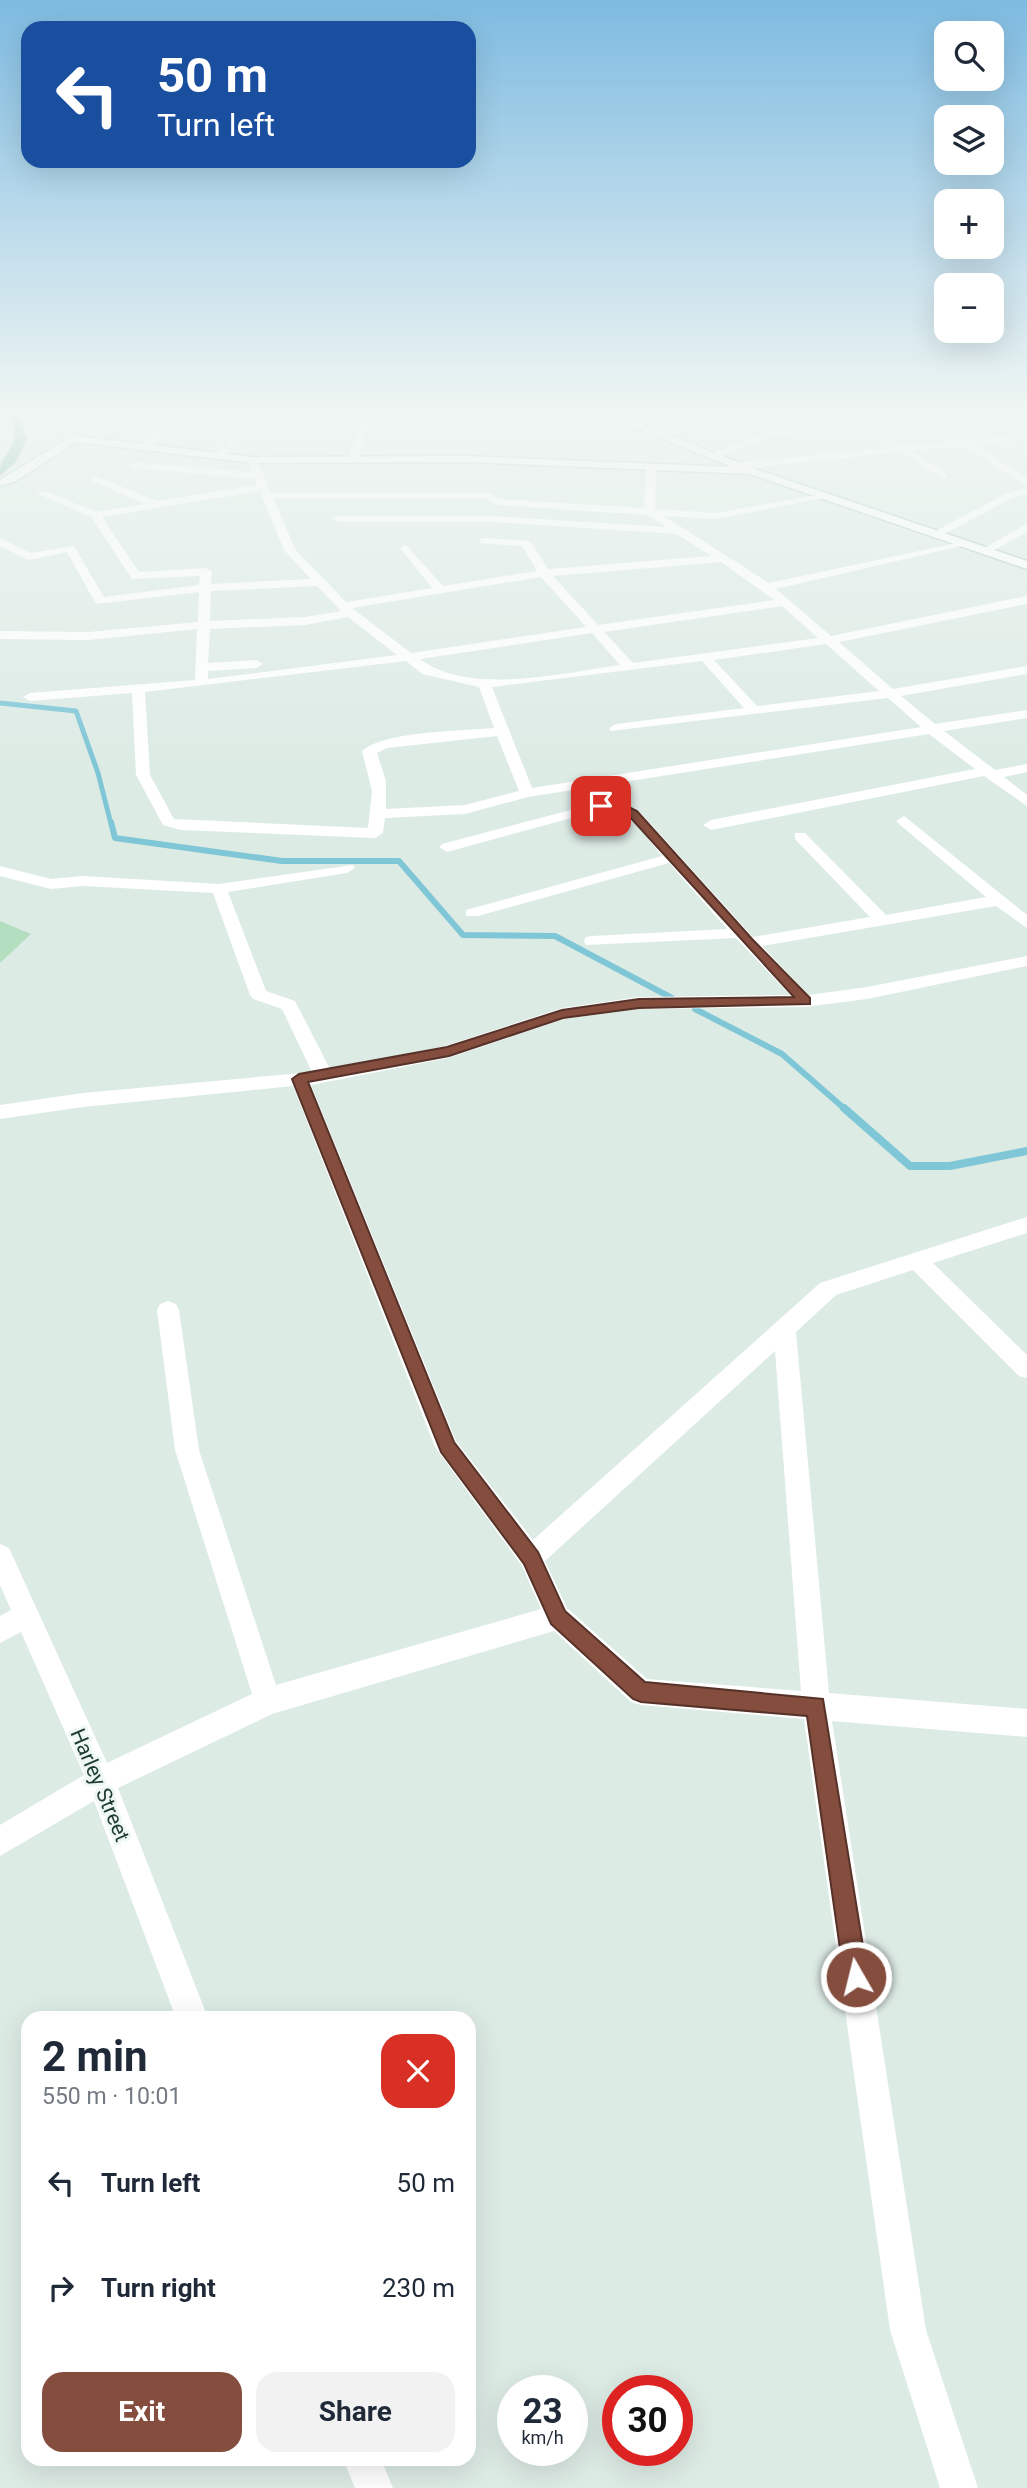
<!DOCTYPE html>
<html lang="en">
<head>
<meta charset="utf-8">
<style>
  :root { --surface:#fff; --page:#f2f2f3; --text:#1f2937; --muted:#747a83; --accent:#844d3e }
  body { margin:0; font-family:Roboto,sans-serif; background:var(--page); color:var(--text); height:100vh; display:flex; flex-direction:column; font-size:26px; white-space:nowrap }
  * { box-sizing:border-box; margin:0 }
  p { font-size:23px; color:var(--muted) }
  .icon { flex:none; width:38px; height:38px; fill:none; stroke:currentColor; stroke-width:2; stroke-linecap:round; stroke-linejoin:round }
  .map { position:relative; flex:1; overflow:hidden }
  .side { position:absolute; left:21px; top:2011px; width:455px; height:455px; display:flex; flex-direction:column; background:var(--surface); border-radius:21px; box-shadow:0 7px 28px #0002 }
  .side>* { flex:none }
  .top-card { position:absolute; left:21px; top:21px; width:455px; height:147px; border-radius:21px; box-shadow:0 7px 28px #0002; background:#1a4fa0; color:#fff; overflow:hidden }
  .controls { position:absolute; left:934px; top:21px; display:grid; gap:14px }
  .controls a { display:grid; place-items:center; width:70px; height:70px; border-radius:14px; background:var(--surface); box-shadow:0 7px 28px #0002; font-size:35px }
  .speed { position:absolute; left:497px; top:2375px; display:flex; gap:14px; font-size:35px; font-weight:700; text-align:center }
  .speed>* { display:grid; place-content:center; width:91px; height:91px; border-radius:50%; background:var(--surface); box-shadow:0 7px 28px #0002; line-height:1 }
  .speed small { font-size:18px; font-weight:400 }
  .speed .limit { border:10px solid #d22; background:#fff; color:#111 }
  .pin { position:absolute; display:grid; place-items:center; width:60px; height:60px; color:#fff; margin:-30px; border-radius:14px; box-shadow:0 4px 10px #0006 }
  .me { position:absolute; width:77px; margin:-38px; rotate:352deg; stroke-linejoin:round; filter:drop-shadow(0 0 5px #0008) }
  .turn { display:flex; align-items:center; gap:24px; height:147px; padding:0 21px; font-size:32px }
  .turn .icon { width:91px; height:91px; stroke-width:2.5 }
  .turn b { display:block; font-size:49px; line-height:60px }
  .round { display:grid; place-items:center; flex:none; width:74px; height:74px; border-radius:21px; background:var(--page) }
  .summary { display:flex; align-items:center; justify-content:space-between; height:119px; padding:0 21px }
  h1 { font-size:42px; font-weight:700; line-height:52px }
  .primary-button { display:flex; gap:14px; margin-top:auto; padding:14px 21px }
  .primary-button a { flex:1; height:80px; border-radius:21px; background:var(--accent); color:#fff; font-size:28px; font-weight:700; line-height:80px; text-align:center }
  .primary-button a+a { background:var(--page); color:var(--text) }
  ul { padding:0; list-style:none }
  li { display:flex; align-items:center; gap:21px; height:105px; padding:0 21px }
  li div { flex:1 }
  li b { display:block; font-size:26px }
  li em { font-style:normal }
  .map>svg:first-child { display:block }
</style>
</head>
<body>
<div class="map">
<svg width="1027" height="2488" viewBox="0 0 1027 2488">
  <rect width="100%" height="100%" fill="#ddebe5"/>
  <path fill="#b4dec0" d="M0,921l31,13 -31,29z"/>
  <g fill="none" stroke-linecap="round" stroke-linejoin="round">
    <path stroke="#7fc6d6" stroke-width="5" d="M0,703l76,8 22,62 13,51"/>
    <g stroke="#7fc6d6" stroke-width="6">
      <path d="M111,822l4,16 167,23h117l64,74 92,1 117,62"/>
      <path d="M695,1009l87,45 64,56"/>
    </g>
    <path stroke="#7fc6d6" stroke-width="8" d="M844,1108l66,58h40l77,-15"/>
    <defs>
      <path id="secondary" d="M38,415h11l28,21 175,21 214,-1 266,11 -127,-52h14l136,54 272,92v8l-277,-95 -284,-12 -214,1 -176,-21 -60,39 -16,5v-6l67,-41z"/>
      <path id="primary" d="M9,415h10l7,24 -10,22 -16,14c0,-25 26,-26 9,-60z"/>
    </defs>
    <use href="#secondary" stroke="#b0cbc2" stroke-width="3"/>
    <use href="#primary" stroke="#c0c8c6" stroke-width="3"/>
    <g fill="#fff" fill-rule="evenodd">
      <path d="M176,415h11l-39,34h-8v-4z"/>
      <path d="M258,415h10l-45,43h-8v-4z"/>
      <path d="M363,415h10l-16,44 -9,2z"/>
      <path d="M384,415h10v2l-5,3z"/>
      <path d="M705,415h15l-60,21 -8,-2z"/>
      <path d="M805,415h15l30,11 28,-7 5,3 -34,10 -23,-8 -45,14 -7,-2 -58,22 -9,-2 63,-25 11,1 35,-11z"/>
      <path d="M917,415h13l39,18 -8,2z"/>
      <path d="M955,415h14l24,12 -8,2z"/>
      <path d="M992,415h15l20,8v6z"/>
      <path d="M1027,433v6l-52,5 52,35v8l-63,-41 -51,5 34,23v4l-4,1 -41,-27 -163,17 -5,-3 5,-3z"/>
      <path d="M252,457l5,3 14,33h218l10,6 145,9 2,-40 5,-3 5,3 -1,41 61,4 111,-20v4l-4,1 -107,21 -52,-3 105,67 197,-42v4l-190,44 55,47 196,-40v8l-188,38 54,47 134,-23v8l-126,22 34,28 92,-14v8l-83,13 51,39 32,-6v8l-23,5 23,18v11l-43,-30 -273,54 -8,-5 8,-5 264,-51 -46,-35 -401,63 -63,17 -80,4 -2,15 -8,5 -194,-8 -18,-5 -27,-50 -4,-82 -102,8 -7,-4 7,-4 165,-13 2,-51 -108,11 -89,-1v-8l89,1 109,-10 1,-30 -103,12 -29,-52 -38,8 -29,-14v-8l31,15 43,-7 30,51 95,-12 1,-9 -68,3 -41,-62 -55,-24 9,-2 51,21 48,-8 -52,-23 -1,-2 5,-3 61,25 100,-16 -2,-6 -121,-11 -5,-3 5,-3 118,10 -5,-12zM260,491l24,59 27,29 -100,5 1,-12 -6,-4 -67,4 -37,-55zM274,499h212l10,6 152,10 18,12 -174,-11h-153l-6,3 6,3h153l185,12 34,22 -163,13 -18,-28 -46,-3 -4,1v4l42,3 15,25 -94,15 -37,-41 -6,3 32,40 -86,14 -51,-53zM721,562l53,38 -176,25 -45,-49zM541,577l45,50 -175,26 -59,-45zM317,586l24,25 -36,6 -95,4 1,-30zM782,606l36,32 -185,25 -29,-31zM348,617l49,38 -189,24v-8l48,-3 7,-4 -7,-4 -48,3 2,-34 95,-4zM592,633l28,32c-58,8 -151,31 -200,-6zM826,644l53,47 -122,15 -43,-46zM406,661l16,13 57,13 15,41c-32,3 -110,3 -132,23l10,40 -4,37 -194,-9 -24,-44 -5,-83zM702,661l42,47 -128,16 -7,4 2,3 277,-33 33,29 -389,61 -40,-101zM497,736l22,55 -54,14 -79,4v-28l-9,-28 10,-5z"/>
      <path d="M1027,488v6l-14,4 -73,38 -10,-2 75,-40z"/>
      <path d="M1027,524v8l-38,21 -10,-2z"/>
      <path d="M601,802h18l19,8 115,127 117,-20 -75,-78v-6h10l81,82 100,-18 -87,-73 -3,-3 8,-5 123,99v13l-31,-22 -234,40 47,49 58,-8 160,-31v10l-160,33 -62,8 -166,2 -75,10 -116,39 -137,27 145,356 77,99 287,-257 207,-66v16l-94,30 94,92v23l-8,-2 -106,-106 -77,25 -40,37 33,361 198,16v28l-195,-16 94,609 52,158h-38l-50,-158 -86,-611 -163,-14 -10,-3 -77,-71 -282,83 -154,74 90,230h-32l-82,-217 -94,55v-31l84,-50 -63,-143 -21,11v-27l11,-6 -11,-25v-41l9,4 98,215 145,-69 -77,-244 -18,-140 3,-6 8,-3 8,3 3,6 20,140 77,235 265,-76 -19,-43 -87,-119 -142,-361 -210,21 -83,12v-14l83,-12 229,-21 -30,-63 -29,-10 -3,-4 -37,-102 -130,-7 -32,3 -51,-13v-10l51,13 32,-3 136,8 134,-19 2,3 -8,5 -119,19 38,99 29,10 35,68 115,-23 117,-38 77,-11 151,-2 -54,-57 -150,7 -2,-4 2,-4 6,-1 135,-7 -58,-66 -191,53h-12v-6l196,-54c-18,-21 -31,-46 -61,-46l-154,42 -8,-5 3,-3zM775,1351l26,340 -154,-12 -80,-71 -22,-47z"/>
      <path d="M343,2459h38l12,29h-38z"/>
    </g>
    <use href="#secondary" fill="#fff" fill-rule="evenodd"/>
    <use href="#primary" fill="#5da595" fill-rule="evenodd"/>
  </g>
  <linearGradient id="sky" x2="0" y2="1"><stop stop-color="#7ebbe1"/><stop offset="0.54" stop-color="#f0f6f3"/><stop offset="1" stop-color="#f0f6f3" stop-opacity="0"/></linearGradient>
  <rect width="1027" height="764" fill="url(#sky)"/>
  <path fill="#844d3e" stroke="#563228" stroke-width="2" d="M601,802h18l18,9 116,129 57,58v6l-171,4 -76,10 -114,38 -141,26 146,360 84,110 27,59 80,71 178,17 45,278 -4,9 -8,3 -9,-3 -3,-9 -37,-261 -166,-14 -8,-3 -82,-75 -27,-60 -83,-112 -149,-373 7,-5 148,-27 115,-37 77,-11 155,-2 -165,-181 -12,-7 -20,-1v-5z"/>
  <g text-anchor="middle" stroke-width="6" stroke-linejoin="round" paint-order="stroke">
    <g font-size="21" fill="#1e3b34" stroke="#eef7f3">
      <text transform="translate(100 1785) rotate(67)" y="7">Harley Street</text>
    </g>
  </g>
</svg>
<div class="controls">
<a><svg class="icon" aria-label="search" viewBox="0 0 24 24"><circle cx="10" cy="10" r="6"/><path d="M15 15l6 6"/></svg></a>
<a><svg class="icon" aria-label="layers" viewBox="0 0 24 24"><path d="M12 4l9 5-9 5-9-5zM3 14l9 5 9-5"/></svg></a>
<a>+</a>
<a>−</a>
</div>
<div class="speed"><div>23<small>km/h</small></div><div class="limit">30</div></div>
<div class="pin" style="left:601px;top:806px;background:#d93025"><svg class="icon" aria-label="arrive" viewBox="0 0 24 24"><path d="M6 21V4h12l-3 4 3 4H6"/></svg></div>
<svg class="me" style="left:856px;top:1977px" viewBox="-20 -20 40 40"><circle r="17" fill="#844d3e" stroke="#fff" stroke-width="3"/><path d="M0-11L8 9 0 5-8 9z" fill="#fff"/></svg>
<div class="top-card">
<div class="turn"><svg class="icon" aria-label="left" viewBox="0 0 24 24"><path d="M17 20v-9H6M10 6l-5 5 5 5"/></svg><div><b>50 m</b>Turn left</div></div>
</div>
<section class="side">
<div class="summary"><div><h1>2 min</h1><p>550 m · 10:01</p></div><a class="round" style="background:#d93025;color:#fff"><svg class="icon" aria-label="close" viewBox="0 0 24 24"><path d="M6 6l12 12M18 6L6 18"/></svg></a></div>
<ul>
<li><svg class="icon" aria-label="left" viewBox="0 0 24 24"><path d="M17 20v-9H6M10 6l-5 5 5 5"/></svg><div><b>Turn left</b></div><em>50 m</em></li>
<li><svg class="icon" aria-label="right" viewBox="0 0 24 24"><path d="M7 20v-9h11M14 6l5 5-5 5"/></svg><div><b>Turn right</b></div><em>230 m</em></li>
</ul>
<div class="primary-button"><a>Exit</a><a>Share</a></div>
</section>
</div>
</body>
</html>
